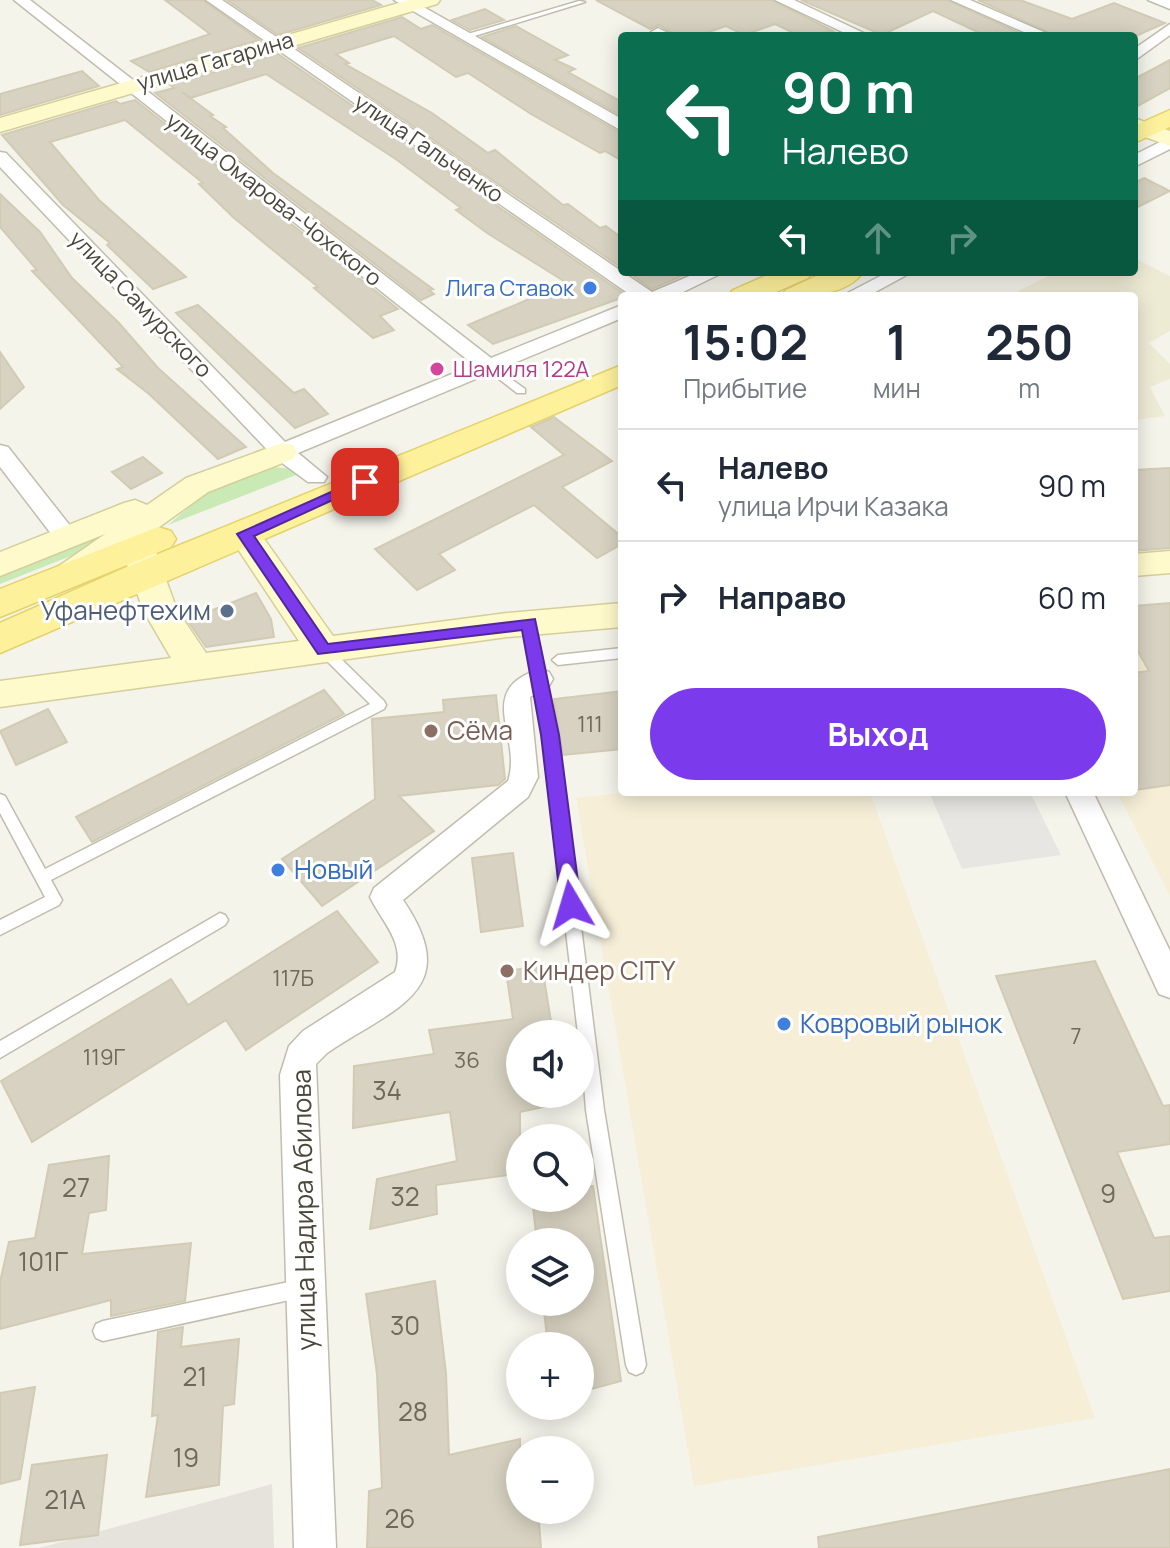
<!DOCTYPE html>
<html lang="ru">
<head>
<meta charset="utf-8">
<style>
  :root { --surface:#fff; --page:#f6f6f7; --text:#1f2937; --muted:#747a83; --line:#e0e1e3; --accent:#7c3aed }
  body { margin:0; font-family:Manrope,sans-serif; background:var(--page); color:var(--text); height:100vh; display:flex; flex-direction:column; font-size:30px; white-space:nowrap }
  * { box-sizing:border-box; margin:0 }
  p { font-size:26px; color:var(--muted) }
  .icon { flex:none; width:44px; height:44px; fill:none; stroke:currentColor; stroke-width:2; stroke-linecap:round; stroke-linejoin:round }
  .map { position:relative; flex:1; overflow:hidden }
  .sheet { position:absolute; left:618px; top:292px; width:520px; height:504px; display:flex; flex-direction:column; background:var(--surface); border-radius:8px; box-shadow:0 4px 20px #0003 }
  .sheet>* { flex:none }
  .guide { position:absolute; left:618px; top:32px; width:520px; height:244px; border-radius:8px; box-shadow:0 4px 20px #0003; background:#0b6e4f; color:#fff; overflow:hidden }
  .tools { position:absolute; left:506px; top:1020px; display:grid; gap:16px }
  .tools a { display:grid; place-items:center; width:88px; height:88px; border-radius:50%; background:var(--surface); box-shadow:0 4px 20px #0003; font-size:40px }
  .pin { position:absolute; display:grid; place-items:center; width:68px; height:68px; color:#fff; margin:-34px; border-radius:16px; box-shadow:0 4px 12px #0006 }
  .me { position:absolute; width:88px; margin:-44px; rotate:353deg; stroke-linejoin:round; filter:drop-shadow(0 0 6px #0008) }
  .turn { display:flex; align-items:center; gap:28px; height:168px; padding:0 32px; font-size:36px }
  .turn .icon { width:104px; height:104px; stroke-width:2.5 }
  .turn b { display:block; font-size:56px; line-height:68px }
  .lanes { display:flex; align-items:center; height:76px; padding:0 32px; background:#0003; justify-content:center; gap:40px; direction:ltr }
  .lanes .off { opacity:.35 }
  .eta { display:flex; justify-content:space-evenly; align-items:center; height:136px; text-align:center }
  .eta b { font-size:48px; font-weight:700; line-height:56px }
  .action { display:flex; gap:16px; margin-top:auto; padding:16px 32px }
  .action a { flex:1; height:92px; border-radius:48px; background:var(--accent); color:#fff; font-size:32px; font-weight:700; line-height:92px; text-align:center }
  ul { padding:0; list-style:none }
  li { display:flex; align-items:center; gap:24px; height:112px; padding:0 32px; border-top:2px solid var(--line) }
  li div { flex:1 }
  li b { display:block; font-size:30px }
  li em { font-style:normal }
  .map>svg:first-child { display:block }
</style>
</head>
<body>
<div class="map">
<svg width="1170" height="1548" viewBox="0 0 1170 1548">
  <rect width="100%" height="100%" fill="#f5f4eb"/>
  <g fill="#f6eed7">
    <path d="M1170,606v290l-53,-104h17v-182z"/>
    <path d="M629,792h241l225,626 -401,68 -118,-688z"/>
  </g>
  <path fill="#e5e3dc" d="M272,1484l2,64h-235z"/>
  <path fill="#eeebd5" d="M1134,258l36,18v55l-21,12 21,21v15l-20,8 15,29 -31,4v-124h-125l47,-24h78z"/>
  <g fill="#c9e9b5">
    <path d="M262,466l33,3 1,6 -128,50 40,-34z"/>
    <path d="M140,520l-16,15 -124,49v-9z"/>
  </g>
  <path fill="#e7e6e2" d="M929,792h101l31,63 -99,14z"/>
  <g fill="#d7d2c1" stroke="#d2cbb4" stroke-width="2">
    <path d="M165,0h38l56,40 -110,32 -18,-11 79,-27z"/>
    <path d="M227,0h145l9,5 -103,30z"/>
    <path d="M596,0h176l61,31 -33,5 -25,-12 -31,11 -18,-9 -29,10h-20l-18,-11 -9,4z"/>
    <path d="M801,0h147l78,36h-40l-53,-25 -51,24z"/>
    <path d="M978,0h42l52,19 42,-16 51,20 -29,13h-80z"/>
    <path d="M485,9l19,11 -34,10 -18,-10z"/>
    <path d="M402,17l19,12 11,-4 190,109v27l-17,-10 -5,2 -69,-39 -63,-41 -12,4 -62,-41 -58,18 13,9 -4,1 87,49 56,40 7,-3 68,55 5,-1 32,24 6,-2 16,12v30l-324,-220z"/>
    <path d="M516,26l52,29 -13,5 20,9 -7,3 54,30v14l-140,-79z"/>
    <path d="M278,54l349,242 -134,48 -25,-19 99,-42 -80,-50 -31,-23 5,-2 -64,-48 -131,-86 -75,24 -9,-6 31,23 -3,1 16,11 -3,1 50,45 160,116 -4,1 5,4 -13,6 -266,-207 19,-5 -4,-3z"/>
    <path d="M1170,60v28l-36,20v-29z"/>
    <path d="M82,71l17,15 -99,29v-21z"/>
    <path d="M135,100l263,209 -18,7 14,14 -21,8 -59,-50 4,-1 -84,-69 -35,-34 4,-1 -78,-63 -75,22 49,58 87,77 -33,12 -46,-44 3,-2 -47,-38 -61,-70 114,-34 4,3z"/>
    <path d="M1144,178l26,13 -36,18v-26z"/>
    <path d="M0,194l40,38 32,46 47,45 39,45 88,79 -28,12 -69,-65 -32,-25 6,-2 -91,-96 5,-1 -37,-43z"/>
    <path d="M628,272h55l3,2 -34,15z"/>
    <path d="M198,305l96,88 10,-4 24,25 -33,14 -119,-115z"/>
    <path d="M0,352l24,35 -24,22z"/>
    <path d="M554,417l58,44 -50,26 60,50v7l-25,14 -63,-53 -95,49 16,16 -38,20 -42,-41 189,-94 -33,-28z"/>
    <path d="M143,457l19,16 -31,16 -19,-17z"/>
    <path d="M1170,468v80l-36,3v-81z"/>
    <path d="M256,593l15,26 3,18 -68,10 -19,-27z"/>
    <path d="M1170,603v182l-36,5v-117l15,-2 -15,-27v-38z"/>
    <path d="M324,690l20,24 -252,128 -16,-25z"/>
    <path d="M622,691v58l-59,6 -9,-56z"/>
    <path d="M496,695l9,84 -7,6 -99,11 35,35 -112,75 -40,-47 93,-60 -3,-80 72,-7 -1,-12z"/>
    <path d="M48,709l19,33 -51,23 -16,-34z"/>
    <path d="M513,853l10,73 -42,6 -9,-74z"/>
    <path d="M337,911l41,51 -132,88 -20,-30 -194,122 -31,-61 170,-102 17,26z"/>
    <path d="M1095,961l68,145 7,-1v39l-53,8 37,86 16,-2v55l-47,8 -127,-323z"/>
    <path d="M542,966l11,68h-33v60h41l1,9 -42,9v36l-9,1 4,25 -79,11 1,29 -67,15 7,-50 80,-18 -7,-49 -97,16 1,-62 80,-12 -5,-24 84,-11 -7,-48z"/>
    <path d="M109,1156l-3,54 -17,3 -7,41 109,-11 -6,58 -74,15v-16l-111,29v-47l9,-40 26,-4 14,-73z"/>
    <path d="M593,1186l28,195 -41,11v-46h-32l-5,-44h37v-60h-43l-4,-35 47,-8v-12z"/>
    <path d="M435,1281l11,92 3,82 71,-16v71h18l3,38h-174l2,-57 13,-3 -5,-114 -11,-80z"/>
    <path d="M183,1327l-2,20 58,-8 -5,65 -11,2 -4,79 -73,12 12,-82 -6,1 6,-84z"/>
    <path d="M35,1387l-15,92 -20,5v-91z"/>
    <path d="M107,1455l-9,80 -78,10 12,-80z"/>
    <path d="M1170,1469v79h-351l-1,-11z"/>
  </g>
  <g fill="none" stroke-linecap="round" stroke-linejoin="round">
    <defs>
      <g id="service">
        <path d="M579,1l6,1 -117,36 -7,-2z"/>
        <path d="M490,364l35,25v4h-8l-31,-24v-4z"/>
        <path d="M529,619l6,4 22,112 47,375 42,255 -3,7 -7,3 -7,-3 -3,-7 -40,-255 -6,-76h-2l-35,-299 -20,-112z"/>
        <path d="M324,645l5,2 55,54 2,4 -2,4 -333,171 11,20 -3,5 -59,30v-15l45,-23 -45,-84v-19l5,2 40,73 325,-165 -51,-51 -1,-3z"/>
        <path d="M622,648v10l-64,7 -6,-5 6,-5z"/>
        <path d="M220,913l5,2 3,5 -3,5 -225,133v-17z"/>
        <path d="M303,1279l7,2 2,7 -2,7 -7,2 -200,44 -7,-3 -3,-7 3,-7 7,-3z"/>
      </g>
      <g id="minor">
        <path d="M14,0h16l461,358 131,-53v13l-324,135 29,24 -3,5h-16l-34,-25 -274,-290v-15l6,1 279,289 189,-77z"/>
        <path d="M206,0h16l430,292 47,-20h25l-49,24h-43z"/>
        <path d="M394,0h17l211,119v12z"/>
        <path d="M775,0h19l76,36h-19z"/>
        <path d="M951,0h19l83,36h-20z"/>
        <path d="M1148,0h22v9z"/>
        <path d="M1170,24v11l-36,26v-12z"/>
        <path d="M658,28l16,8 -21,-1 -2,-3z"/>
        <path d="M1170,137v12l-36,18v-12z"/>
        <path d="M888,272h24l-44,24h-26z"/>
        <path d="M0,445l8,2 67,85 4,6 -4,6h-16l-59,-77z"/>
        <path d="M540,669l9,3 4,7 -4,7 -19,11 8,80 -10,20 -125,103c62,91 -8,107 -76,153l-11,11 20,484h-42l-14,-473 9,-29 14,-15 92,-59c11,-29 -13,-50 -25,-75l4,-9 134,-107c15,-44 -35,-91 32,-112z"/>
        <path d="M1065,792h28l77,159v47l-11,-4z"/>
      </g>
      <g id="secondary">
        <path d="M409,0h31l-3,4 -437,128v-14z"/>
        <path d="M1134,118l36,13v15l-36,-13z"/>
        <path d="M282,443l11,2 4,7 -4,7 -85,33 -64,46 10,9 23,63 29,43 93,-12 -71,-107 5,-8 11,-3 11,3 78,110 174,-23 115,-10v24l-115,10 -507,70v-26l171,-23 -28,-48 -20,-57c-19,14 -39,36 -64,29l-5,-8 5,-8 46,-32 -105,42v-24l124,-49 11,-3 12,5 39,-27z"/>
        <path d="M1170,551v22l-36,3v-22z"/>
      </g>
      <g id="primary">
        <path d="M1170,110v17l-36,16v-17z"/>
        <path d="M774,272h38l-4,6 -41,18h-39l5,-6z"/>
        <path d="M825,272h38c-16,24 -56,24 -82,24l5,-6z"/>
        <path d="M622,365v20l-622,268v-30l131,-58z"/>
        <path d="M158,527l13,4 5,8 -5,8 -171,70v-28z"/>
      </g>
    </defs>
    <use href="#service" stroke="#c1bdae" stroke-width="3"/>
    <use href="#minor" stroke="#c1bdae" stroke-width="3"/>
    <use href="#secondary" stroke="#d5ce9b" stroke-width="3"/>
    <use href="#primary" stroke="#e4d26b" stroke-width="3"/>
    <use href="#service" fill="#fff" fill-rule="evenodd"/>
    <use href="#minor" fill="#fff" fill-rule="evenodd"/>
    <use href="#secondary" fill="#fefacc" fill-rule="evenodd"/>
    <use href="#primary" fill="#fef19c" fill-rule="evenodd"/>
  </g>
  <path fill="#7c3aed" stroke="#51269a" stroke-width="2" d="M360,479l12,3 -118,54 74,108 207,-25 24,116 22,170 -3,6 -7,3 -10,-9 -20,-170 -19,-105 -204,24 -81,-120z"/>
  <g fill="#3f7fe0" stroke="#fff" stroke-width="3">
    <circle cx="590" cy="288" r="8"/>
    <circle cx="278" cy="870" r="8"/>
    <circle cx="784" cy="1024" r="8"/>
  </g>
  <circle fill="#d1479c" stroke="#fff" stroke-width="3" cx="437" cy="369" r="8"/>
  <circle fill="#5c6f8a" stroke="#fff" stroke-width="3" cx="227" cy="611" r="8"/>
  <g fill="#8d6e63" stroke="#fff" stroke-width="3">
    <circle cx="431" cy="731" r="8"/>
    <circle cx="507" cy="971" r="8"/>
  </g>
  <g text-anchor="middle" stroke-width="6" stroke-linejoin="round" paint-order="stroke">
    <g font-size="22" fill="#4a4639" stroke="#fff">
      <text transform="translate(215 61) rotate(-16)" y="8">улица Гагарина</text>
      <text transform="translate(429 148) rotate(34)" y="8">улица Гальченко</text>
      <text transform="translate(274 199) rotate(38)" y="8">улица Омарова-Чохского</text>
      <text transform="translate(141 304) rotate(46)" y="8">улица Самурского</text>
    </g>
    <g font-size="22" fill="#366cbe" stroke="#fff" text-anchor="end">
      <text x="574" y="296">Лига Ставок</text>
    </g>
    <g font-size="22" fill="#b23c85" stroke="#fff" text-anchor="start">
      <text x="453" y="377">Шамиля 122А</text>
    </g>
    <g font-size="22" fill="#6d695b">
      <text x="590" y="732">111</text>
      <text x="293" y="986">117Б</text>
      <text x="1076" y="1044">7</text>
      <text x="104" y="1065">119Г</text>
      <text x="467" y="1068">36</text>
    </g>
    <g font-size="26" fill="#4e5e75" stroke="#fff" text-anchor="end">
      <text x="211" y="620">Уфанефтехим</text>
    </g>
    <g font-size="26" fill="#785e54" stroke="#fff" text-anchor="start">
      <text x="447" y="740">Сёма</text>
      <text x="523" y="980">Киндер CITY</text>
    </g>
    <g font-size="26" fill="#366cbe" stroke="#fff" text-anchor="start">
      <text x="294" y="879">Новый</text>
      <text x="800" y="1033">Ковровый рынок</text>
    </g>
    <g font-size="26" fill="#6d695b">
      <text x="387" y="1100">34</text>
      <text x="76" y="1197">27</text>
      <text x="1108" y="1203">9</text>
      <text x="405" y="1206">32</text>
      <text x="43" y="1271">101Г</text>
      <text x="405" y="1335">30</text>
      <text x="195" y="1386">21</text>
      <text x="413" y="1421">28</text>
      <text x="186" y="1467">19</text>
      <text x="65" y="1509">21А</text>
      <text x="400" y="1528">26</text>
    </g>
    <g font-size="26" fill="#4a4639" stroke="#fff">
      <text transform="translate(304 1210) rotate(-91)" y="9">улица Надира Абилова</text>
    </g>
  </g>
</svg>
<div class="tools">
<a><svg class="icon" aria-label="sound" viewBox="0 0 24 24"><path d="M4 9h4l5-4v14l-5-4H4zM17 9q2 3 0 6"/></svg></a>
<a><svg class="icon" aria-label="search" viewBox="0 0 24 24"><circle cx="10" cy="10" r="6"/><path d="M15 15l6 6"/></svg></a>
<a><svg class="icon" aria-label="layers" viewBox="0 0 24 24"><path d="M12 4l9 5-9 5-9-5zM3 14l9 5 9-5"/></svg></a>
<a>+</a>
<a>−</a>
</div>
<div class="pin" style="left:365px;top:482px;background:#d93025"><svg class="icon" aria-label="arrive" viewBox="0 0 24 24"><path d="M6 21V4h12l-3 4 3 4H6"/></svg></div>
<svg class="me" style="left:571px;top:905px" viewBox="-20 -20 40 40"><path d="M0-17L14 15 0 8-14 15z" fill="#7c3aed" stroke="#fff" stroke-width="4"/></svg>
<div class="guide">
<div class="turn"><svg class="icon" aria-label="left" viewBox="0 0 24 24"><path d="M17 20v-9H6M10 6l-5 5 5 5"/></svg><div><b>90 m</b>Налево</div></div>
<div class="lanes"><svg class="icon" aria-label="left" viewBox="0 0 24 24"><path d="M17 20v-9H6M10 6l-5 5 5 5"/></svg><svg class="icon off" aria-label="ahead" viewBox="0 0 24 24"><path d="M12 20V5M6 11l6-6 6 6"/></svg><svg class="icon off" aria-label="right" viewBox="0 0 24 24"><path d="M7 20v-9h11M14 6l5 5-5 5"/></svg></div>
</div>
<section class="sheet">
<div class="eta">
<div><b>15:02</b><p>Прибытие</p></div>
<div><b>1</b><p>мин</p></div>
<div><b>250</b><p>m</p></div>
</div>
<ul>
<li><svg class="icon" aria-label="left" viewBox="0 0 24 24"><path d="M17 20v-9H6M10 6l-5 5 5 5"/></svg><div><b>Налево</b><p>улица Ирчи Казака</p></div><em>90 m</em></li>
<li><svg class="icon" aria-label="right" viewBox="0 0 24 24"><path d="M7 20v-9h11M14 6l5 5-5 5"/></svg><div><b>Направо</b></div><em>60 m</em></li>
</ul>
<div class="action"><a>Выход</a></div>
</section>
</div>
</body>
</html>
